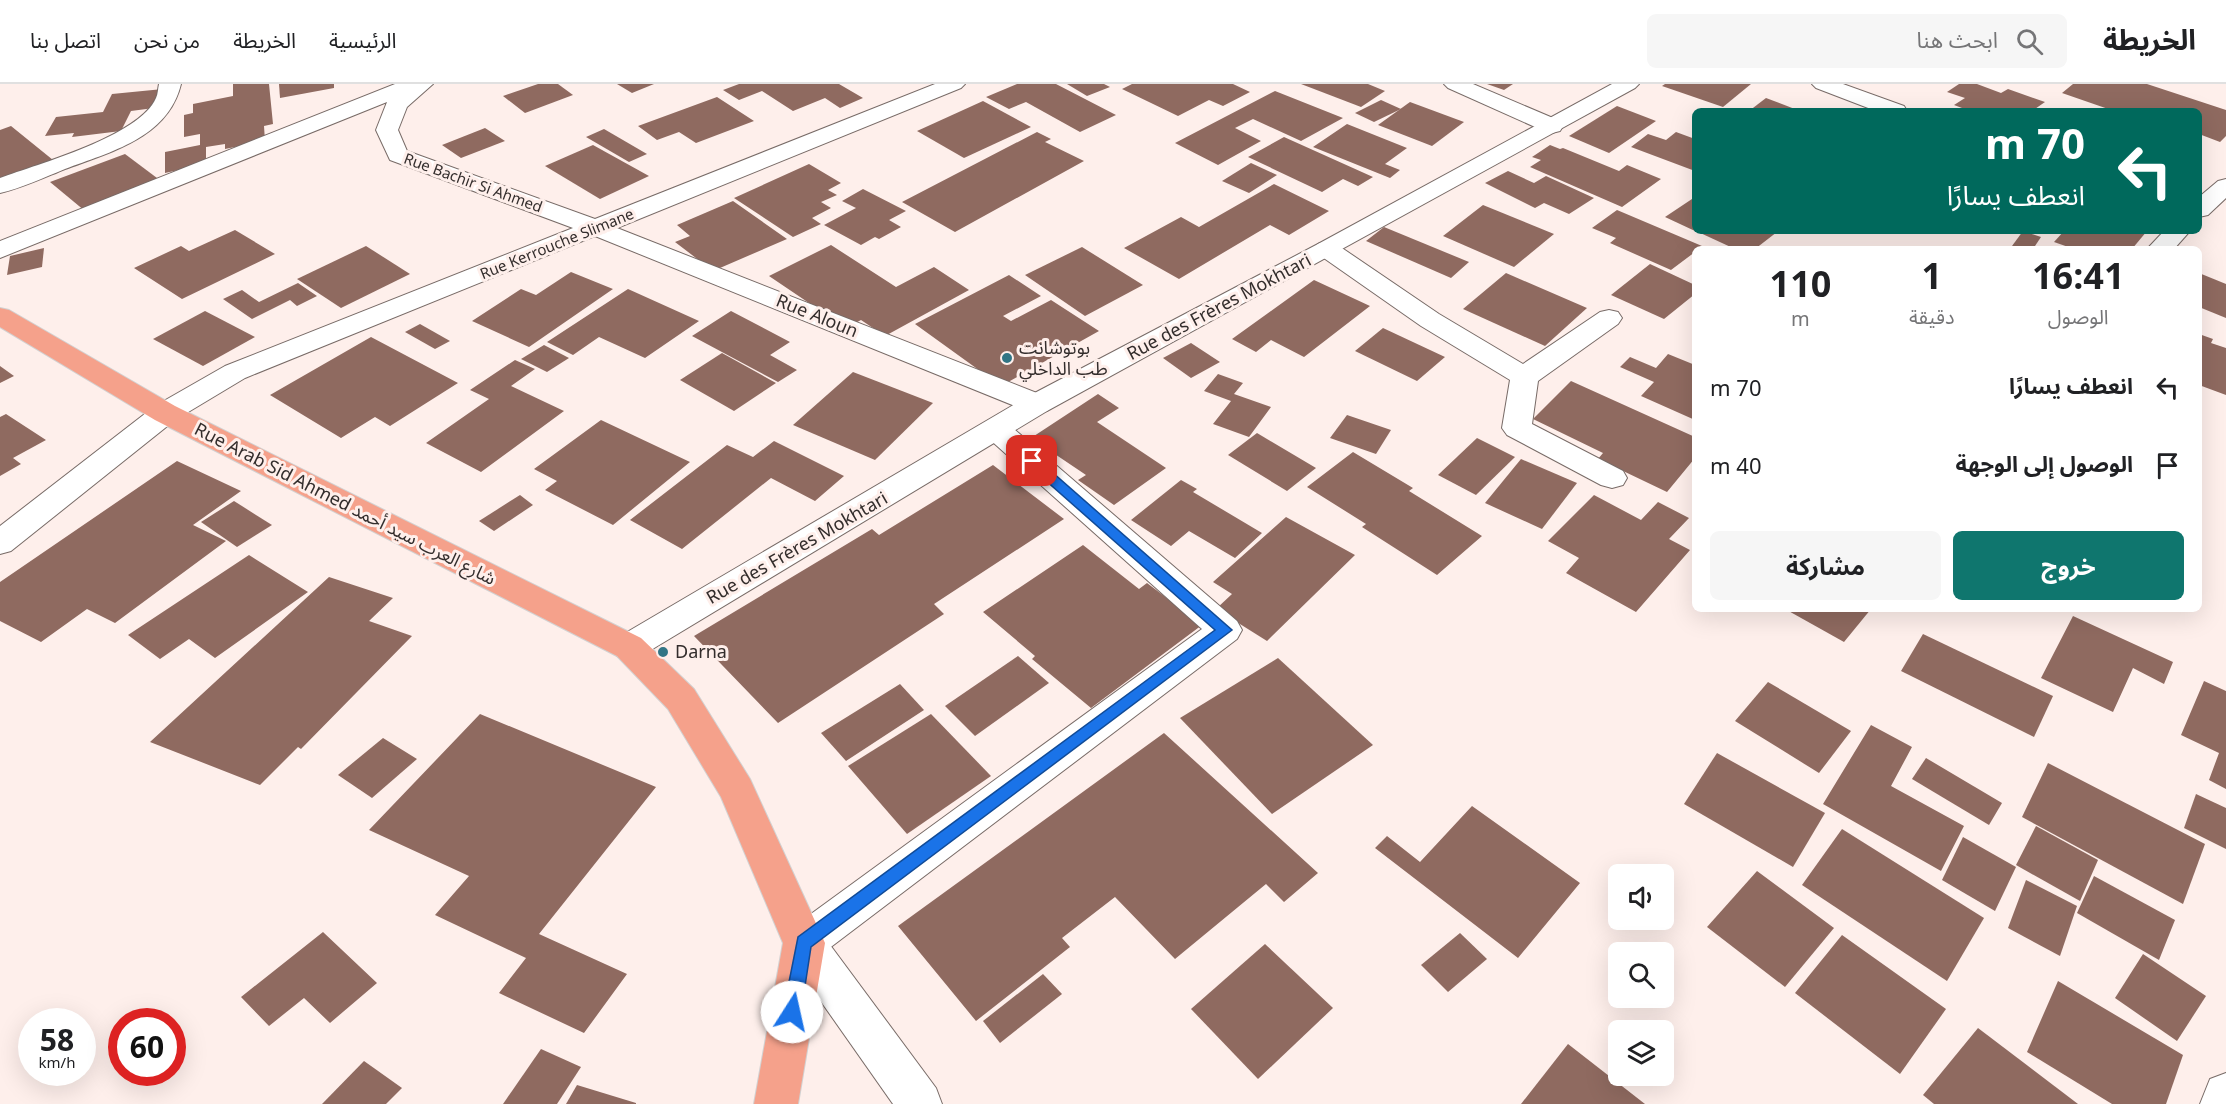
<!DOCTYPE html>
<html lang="ar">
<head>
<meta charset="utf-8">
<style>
  :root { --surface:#fff; --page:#f6f6f6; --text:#202124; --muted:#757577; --line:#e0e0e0; --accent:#0f766e }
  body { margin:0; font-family:"Noto Sans","Noto Sans Arabic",sans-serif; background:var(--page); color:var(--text); direction:rtl; height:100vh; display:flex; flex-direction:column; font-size:22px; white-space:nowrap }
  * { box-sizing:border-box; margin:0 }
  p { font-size:20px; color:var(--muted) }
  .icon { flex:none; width:33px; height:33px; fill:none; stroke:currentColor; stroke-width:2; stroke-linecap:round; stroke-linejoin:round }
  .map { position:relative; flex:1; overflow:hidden; direction:ltr }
  .side { position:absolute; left:1692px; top:162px; width:510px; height:366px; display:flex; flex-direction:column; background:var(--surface); border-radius:9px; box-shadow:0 6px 24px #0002; direction:rtl }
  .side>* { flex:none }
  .guide { position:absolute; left:1692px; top:24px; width:510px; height:126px; border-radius:9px; box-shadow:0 6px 24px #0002; direction:rtl; background:#00695c; color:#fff; overflow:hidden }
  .tools { position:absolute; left:1608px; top:780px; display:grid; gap:12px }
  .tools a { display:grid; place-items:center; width:66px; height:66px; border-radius:9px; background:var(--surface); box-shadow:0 6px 24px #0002; font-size:30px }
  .speed { position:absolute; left:18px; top:924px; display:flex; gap:12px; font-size:30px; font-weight:700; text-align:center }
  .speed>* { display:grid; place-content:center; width:78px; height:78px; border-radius:50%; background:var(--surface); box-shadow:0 6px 24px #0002; line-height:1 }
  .speed small { font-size:15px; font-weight:400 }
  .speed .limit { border:9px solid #d22; background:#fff; color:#111 }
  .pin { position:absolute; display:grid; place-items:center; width:51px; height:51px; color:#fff; margin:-26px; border-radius:12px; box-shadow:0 3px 9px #0006 }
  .me { position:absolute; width:66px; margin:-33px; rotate:10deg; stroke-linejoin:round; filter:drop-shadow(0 0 4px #0008) }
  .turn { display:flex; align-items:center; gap:21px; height:126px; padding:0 18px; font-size:27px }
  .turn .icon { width:78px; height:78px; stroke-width:2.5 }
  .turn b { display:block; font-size:42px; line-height:51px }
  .eta { display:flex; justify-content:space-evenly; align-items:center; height:102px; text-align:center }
  .eta b { font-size:36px; font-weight:700; line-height:42px }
  .cta { display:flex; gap:12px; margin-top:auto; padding:12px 18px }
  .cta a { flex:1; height:69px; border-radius:9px; background:var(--accent); color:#fff; font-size:24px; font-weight:700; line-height:69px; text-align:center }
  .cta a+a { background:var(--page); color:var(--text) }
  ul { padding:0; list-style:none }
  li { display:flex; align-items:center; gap:18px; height:78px; padding:0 18px }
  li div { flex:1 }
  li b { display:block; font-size:22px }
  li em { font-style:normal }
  header { display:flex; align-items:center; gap:36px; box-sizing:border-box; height:84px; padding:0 30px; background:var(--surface); border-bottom:2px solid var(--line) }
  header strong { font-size:28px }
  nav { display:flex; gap:33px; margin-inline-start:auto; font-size:21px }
  .search { width:420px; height:54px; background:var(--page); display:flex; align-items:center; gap:15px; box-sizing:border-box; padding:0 21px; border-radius:9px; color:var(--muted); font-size:22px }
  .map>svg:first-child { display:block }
</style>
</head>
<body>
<header>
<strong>الخريطة</strong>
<div class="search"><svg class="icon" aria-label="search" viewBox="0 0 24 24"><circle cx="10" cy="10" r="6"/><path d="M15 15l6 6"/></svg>ابحث هنا</div>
<nav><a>الرئيسية</a><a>الخريطة</a><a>من نحن</a><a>اتصل بنا</a></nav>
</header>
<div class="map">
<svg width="2226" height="1020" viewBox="0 0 2226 1020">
  <rect width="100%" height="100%" fill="#feefeb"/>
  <g fill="#8f6a60">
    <path d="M233,0h36l4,40 -9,2 1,15 -40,8v-5l-19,3v17l-41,9v-21l35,-7v-11l-16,3v-22l9,-2v-9l40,-8z"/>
    <path d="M279,0h55v4l-54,10z"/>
    <path d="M538,0h20l15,11 -48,18 -22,-17z"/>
    <path d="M617,0h37l-22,9z"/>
    <path d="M739,0h100l24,14 -23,10 -15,-10 -32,13 -31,-20 -23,9 -16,-10z"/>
    <path d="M1017,0h39l60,31 -36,17 -54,-30 -17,7 -23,-12z"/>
    <path d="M1067,0h37l6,3 -23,9z"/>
    <path d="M1132,0h101l17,8 -27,14 -14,-6 -31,16 -56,-27z"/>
    <path d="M1301,0h67l17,7 -24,16z"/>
    <path d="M1487,0h26l-9,6z"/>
    <path d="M1665,0h86l-28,23 -61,-21z"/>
    <path d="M1959,0h18l24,9 7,-4 37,13 -13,9h-62l-16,-6 11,-7 -18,-6z"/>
    <path d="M2073,0h74l79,26v26l-6,6 -21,-8v-23h-85l-52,-18z"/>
    <path d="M163,5l-9,19 -23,3 -10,20 -49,6 2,-4 -29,3 11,-19 47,-5 9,-18z"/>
    <path d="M1275,7l68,27 -42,23 -48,-22 -18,9 26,13 -43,24 -43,-22z"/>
    <path d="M717,13l37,24 -58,22 -17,-11 -22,8 -19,-14z"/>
    <path d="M1766,14l34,13h-51z"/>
    <path d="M1381,16l20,9 -27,13 -19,-9z"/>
    <path d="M983,17l48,26 -67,31 -47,-27z"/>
    <path d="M1410,18l54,20 -32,24 -54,-21z"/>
    <path d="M1617,22l39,15 -47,32 -40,-17z"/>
    <path d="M1347,40l60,24 -22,16 15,6 -10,8 -77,-31z"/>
    <path d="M11,42l42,34 -53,20v-50z"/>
    <path d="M485,44l20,13 -44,17 -19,-13z"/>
    <path d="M604,45l43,25 -18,8 -43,-25z"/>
    <path d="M1037,48l14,7 -6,3 39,19 -129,71 -53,-30z"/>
    <path d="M1676,48l19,7v32l-64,-24 17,-13 18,6z"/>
    <path d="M1284,53l89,40 -15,9 -15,-7 -21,13 -74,-35z"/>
    <path d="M593,61l56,31 -49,23 -55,-33z"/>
    <path d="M1550,61l10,4 3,-1 56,23 8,-6 34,14 -39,28 -92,-40 11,-7 -9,-3z"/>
    <path d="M125,70l36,27 -76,30 -35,-29z"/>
    <path d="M1251,79l26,12 -28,18 -27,-12z"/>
    <path d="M809,80l32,19 -13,7 9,5 -16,7 10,6 -19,10 9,6 -28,13 -59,-39z"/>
    <path d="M1508,87l26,12 12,-7 48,22 -25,16 -25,-11 -9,5 -50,-25z"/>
    <path d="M1274,100l55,27 -40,24 -19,-10 -91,54 -55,-31 57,-31 18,10z"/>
    <path d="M863,105l43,22 -17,9 12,7 -22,12 -4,-2 -14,8 -37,-20 32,-17 -14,-7z"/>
    <path d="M1695,113v34l-30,-14z"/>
    <path d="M733,117l54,38 -74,32 -38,-29 15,-6 -13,-11z"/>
    <path d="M1483,121l71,29 -40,33 -71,-31z"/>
    <path d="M1617,126l85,36 -7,3v3l-24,18 -61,-27 6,-5 -24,-10z"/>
    <path d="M1384,143l85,35 -18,16 -85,-37z"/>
    <path d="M235,146l40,24 -93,45 -48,-31 47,-22 8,5z"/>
    <path d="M1696,147h78l3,1 -22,17h-20z"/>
    <path d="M2023,147l18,6 -8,12h-11l-10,-3z"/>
    <path d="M2064,147h83l-15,18h-58l-20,-7z"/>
    <path d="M831,161l65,42 38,-20 35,23 -84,46 -24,-16 -15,8 -77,-52z"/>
    <path d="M366,162l44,28 -69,34 -44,-29z"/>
    <path d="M1082,163l61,38 -58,31 -60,-41z"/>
    <path d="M44,164l-2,19 -35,8 3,-19z"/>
    <path d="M1650,180l45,21v9l-31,25 -53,-24z"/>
    <path d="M571,188l42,17 -84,58 -57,-26 49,-32 15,6z"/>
    <path d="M1506,189l81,35 -42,38 -82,-37z"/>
    <path d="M2199,189l27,11v34l-27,-11z"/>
    <path d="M1009,191l32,21 -38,20 8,5 40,-21 48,31 -98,55 -86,-62z"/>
    <path d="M1314,196l56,26 -66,51 -33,-17 -15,12 -24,-13z"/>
    <path d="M298,199l19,13 -20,10 -7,-6 -38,19 -29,-20 19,-9 17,12z"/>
    <path d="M628,205l71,32 -54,37 -46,-21 -26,18 -26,-13z"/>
    <path d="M205,227l50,26 -52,29 -50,-27z"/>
    <path d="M731,227l59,31 -20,13 27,15 -19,12 -86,-46z"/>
    <path d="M420,240l30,17 -15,8 -30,-17z"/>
    <path d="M1383,244l62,29 -28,24 -62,-30z"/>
    <path d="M2199,250l14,5 -2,4 15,5v47l-27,-10z"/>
    <path d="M371,253l87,46 -68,43 -15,-9 -34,21 -71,-43z"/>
    <path d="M1191,259l29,19 -29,16 -28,-20z"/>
    <path d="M544,261l25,13 -22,14 -26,-13z"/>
    <path d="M722,269l54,30 -42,28 -54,-31z"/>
    <path d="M1668,270l27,11v55l-54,-24 13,-14 -34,-15 10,-10 26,11z"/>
    <path d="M515,276l20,9 -24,17 53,25 -83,61 -55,-29 63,-44 -19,-9z"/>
    <path d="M0,282l14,10 -14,7z"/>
    <path d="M853,288l80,31 -58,57 -82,-35z"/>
    <path d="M1218,290l25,9 -9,11 37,13 -22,30 -36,-13 18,-23 -27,-10z"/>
    <path d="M1571,297l124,56v21l-28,34 -69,-33 5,-6 -70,-34z"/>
    <path d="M1098,310l21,14 -22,14 69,46 -52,37 -36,-25 8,-5 -55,-37z"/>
    <path d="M6,330l40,26 -33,18 8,6 -21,12v-59z"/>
    <path d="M1347,331l44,15 -15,24 -46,-16z"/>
    <path d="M601,336l89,42 -77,63 -68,-35 12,-9 -23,-12z"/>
    <path d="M1257,349l59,35 -29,23 -59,-36z"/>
    <path d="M1477,354l38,19 -39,38 -38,-20z"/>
    <path d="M774,357l70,35 -29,25 -44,-23 -89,71 -52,-29 97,-75 26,12z"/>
    <path d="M1353,368l60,36 -4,3 73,45 -45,39 -75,-48 4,-3 -59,-37z"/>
    <path d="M1521,375l56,24 -35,46 -57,-26z"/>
    <path d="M177,377l64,30 -48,34 33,16 -111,82 -28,-14 -46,33 -41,-21v-39z"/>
    <path d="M993,381l71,54 -130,85 10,10 -166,109 -84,-87 178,-107 7,6z"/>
    <path d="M1181,396l16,9 -4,3 69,41 -27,25 -46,-27 -18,15 -40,-26z"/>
    <path d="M520,411l13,10 -39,26 -15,-10z"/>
    <path d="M1594,411l47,25 17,-18 31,16 -20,21 21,11 -54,62 -70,-39 13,-15 -31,-17z"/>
    <path d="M234,417l38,24 -35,22 -36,-25z"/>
    <path d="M1286,433l69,38 -88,86 -51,-32 16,-15 -19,-12z"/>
    <path d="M1083,461l56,44 8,-6 55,42 -111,83 -59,-49 3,-3 -52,-44z"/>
    <path d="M249,471l59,37 -93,66 -26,-19 -29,20 -32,-24z"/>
    <path d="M329,493l64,21 -24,23 43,15 -111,113 -3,-2 -38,38 -110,-43z"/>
    <path d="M1785,525h86l-27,33z"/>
    <path d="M2073,532l100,46 -9,22 -31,-16 -20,44 -72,-34z"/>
    <path d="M1923,550l130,62 -19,41 -133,-66z"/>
    <path d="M1018,572l31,27 -74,53 -30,-30z"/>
    <path d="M1278,574l95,87 -101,69 -92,-96z"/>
    <path d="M2204,597l22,10v98l-17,-9 10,-27 -38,-18z"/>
    <path d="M1768,598l83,49 -32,42 -84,-52z"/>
    <path d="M900,600l24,26 -78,51 -25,-28z"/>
    <path d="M480,630l176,73 -117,147 88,40 -43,59 -85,-40 27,-35 -91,-43 34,-39 -100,-46z"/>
    <path d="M931,630l60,62 -84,58 -59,-68z"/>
    <path d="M1871,641l41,22 -21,39 73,40 -23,45 -118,-67z"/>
    <path d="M1164,649l154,140 -34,29 -18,-18 -91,75 -60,-62 -53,41 8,9 -94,74 -78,-95z"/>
    <path d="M383,654l34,21 -45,39 -34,-23z"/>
    <path d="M1717,669l108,60 -32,54 -109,-63z"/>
    <path d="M1926,674l76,45 -13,22 -77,-46z"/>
    <path d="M2048,679l157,81 -22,60 -161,-87z"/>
    <path d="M2196,710l30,14v41l-42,-21z"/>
    <path d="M1472,722l108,77 -62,75 -143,-110 12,-12 33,26z"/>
    <path d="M2036,742l62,34 -18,41 -64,-36z"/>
    <path d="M1842,745l142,89 -37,63 -145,-96z"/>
    <path d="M1963,753l53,30 -21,44 -53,-31z"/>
    <path d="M1757,787l77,57 -49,59 -78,-60z"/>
    <path d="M2094,792l81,44 -16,40 -82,-47z"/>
    <path d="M2026,796l51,26 -17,50 -52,-28z"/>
    <path d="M323,848l54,51 -47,40 -26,-25 -35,28 -28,-29z"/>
    <path d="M1460,849l27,26 -39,33 -27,-27z"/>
    <path d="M1842,851l104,74 -46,65 -105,-81z"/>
    <path d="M1265,860l68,64 -75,71 -67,-70z"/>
    <path d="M2143,870l63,42 -29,45 -62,-43z"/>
    <path d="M1043,890l19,20 -62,49 -17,-22z"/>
    <path d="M2058,897l125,74 -17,49h-54l-85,-52z"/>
    <path d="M1978,944l100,76h-144l-11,-9z"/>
    <path d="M1568,960l77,60h-124z"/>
    <path d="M541,965l40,18 -24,37h-54z"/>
    <path d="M364,977l38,27 -16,16h-64z"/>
    <path d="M577,1001l59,18v1h-70z"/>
  </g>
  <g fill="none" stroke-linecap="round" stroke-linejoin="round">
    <defs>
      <g id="street">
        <path d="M159,0h22c-13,54 -71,68 -116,85 -22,9 -43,19 -65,24v-15c38,-14 140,-42 156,-80 2,-4 2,-10 3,-14z"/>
        <path d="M395,0h38l-26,23 -9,23 9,21 188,68 340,-135h30l-4,4 -344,140 430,169 4,7 -4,7 -10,2 -10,-2 -432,-175 -350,142 -70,42 -164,131 -11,3v-28l155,-120 70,-40 348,-138 -183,-68 -14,-30 11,-28 -387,156v-17z"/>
        <path d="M1444,0h29l87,37 3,5 -3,5 -8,2 -8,-2 -96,-43z"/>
        <path d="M1812,0h31l61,22 3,5h-31l-60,-23z"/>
        <path d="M2226,95v19l-18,17 -9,2v-20l19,-16z"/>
        <path d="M2164,147h26l-16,18h-27z"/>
        <path d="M1327,157l9,3 103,70 84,50 77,-52 9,-2 9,2 4,6 -4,6 -80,57 -6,43 91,47 4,7 -4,7 -11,3 -11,-3 -94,-50 -5,-7 8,-48 -89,-54 -103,-72 -4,-5 4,-5z"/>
        <path d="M997,336l10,3 230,198 5,9 -5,9 -418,317 -15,6 -15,-6 -6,-13 6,-13 413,-301 -215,-192 -5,-7 5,-7z"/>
        <path d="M2226,989v31h-26l10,-25z"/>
      </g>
      <g id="secondary">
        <path d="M1612,0h27l-4,4 -588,323 -406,245 -12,4 -12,-4 -5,-9 5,-9 410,-241 291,-153z"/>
        <path d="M804,840l15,6 117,158 6,16h-49l-104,-148 -6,-13 6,-13z"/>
      </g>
      <path id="primary" d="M0,224l9,2 166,96 466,232 53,51 56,90 75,164 -27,161h-44l29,-161 -62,-146 -53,-88 -51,-53 -462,-236 -155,-93z"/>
    </defs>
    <use href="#street" stroke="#786b67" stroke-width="2"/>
    <use href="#secondary" stroke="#786b67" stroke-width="2"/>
    <use href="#primary" stroke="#d2d1d1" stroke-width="2"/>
    <use href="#street" fill="#fff" fill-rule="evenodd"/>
    <use href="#secondary" fill="#fff" fill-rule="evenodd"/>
    <use href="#primary" fill="#f5a18b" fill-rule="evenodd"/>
  </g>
  <path fill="#1a73e8" stroke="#114b97" stroke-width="1.5" d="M1032,373l4,1 196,172 -421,317 -10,65 -3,6 -6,2 -6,-2 -3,-6 15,-75 417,-307 -188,-166 -1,-3z"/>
  <g fill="#317585" stroke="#feefeb" stroke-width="2">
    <circle cx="1007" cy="274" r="6"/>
    <circle cx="663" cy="568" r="6"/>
  </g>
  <g text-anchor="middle" stroke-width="6" stroke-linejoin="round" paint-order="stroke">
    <g font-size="15" fill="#332d2c" stroke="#feefeb">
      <text transform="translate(473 99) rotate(20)" y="5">Rue Bachir Si Ahmed</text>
      <text transform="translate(557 160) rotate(-22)" y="5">Rue Kerrouche Slimane</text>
    </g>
    <g font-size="18" fill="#332d2c" stroke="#feefeb">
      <text transform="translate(1219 223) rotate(-28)" y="6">Rue des Frères Mokhtari</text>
      <text transform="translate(817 232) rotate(22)" y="6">Rue Aloun</text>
      <text transform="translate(345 420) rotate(27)" y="6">Rue Arab Sid Ahmed شارع العرب سيد أحمد</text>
      <text transform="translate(797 464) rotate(-30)" y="6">Rue des Frères Mokhtari</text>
    </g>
    <g font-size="18" fill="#332d2c" stroke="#feefeb" text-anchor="start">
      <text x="1019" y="270">بوتوشانت<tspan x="1019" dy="21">طب الداخلي</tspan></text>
      <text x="675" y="574">Darna</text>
    </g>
  </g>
</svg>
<div class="tools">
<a><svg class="icon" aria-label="sound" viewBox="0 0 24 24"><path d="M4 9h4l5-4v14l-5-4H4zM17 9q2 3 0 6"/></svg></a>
<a><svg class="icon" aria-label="search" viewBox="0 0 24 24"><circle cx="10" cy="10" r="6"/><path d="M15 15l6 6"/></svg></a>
<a><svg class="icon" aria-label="layers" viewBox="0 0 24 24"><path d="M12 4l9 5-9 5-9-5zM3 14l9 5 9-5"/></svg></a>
</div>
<div class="speed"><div>58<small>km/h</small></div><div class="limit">60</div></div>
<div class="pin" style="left:1032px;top:377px;background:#d93025"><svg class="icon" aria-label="arrive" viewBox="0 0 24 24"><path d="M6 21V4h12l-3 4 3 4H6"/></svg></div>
<svg class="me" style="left:792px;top:928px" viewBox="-20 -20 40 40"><circle r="19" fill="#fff"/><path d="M0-13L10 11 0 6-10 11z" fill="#1a73e8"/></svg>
<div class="guide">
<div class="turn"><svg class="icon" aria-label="left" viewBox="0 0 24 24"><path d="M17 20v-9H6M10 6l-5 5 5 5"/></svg><div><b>70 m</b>انعطف يسارًا</div></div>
</div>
<section class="side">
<div class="eta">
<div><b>16:41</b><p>الوصول</p></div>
<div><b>1</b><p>دقيقة</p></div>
<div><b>110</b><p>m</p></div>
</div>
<ul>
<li><svg class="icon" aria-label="left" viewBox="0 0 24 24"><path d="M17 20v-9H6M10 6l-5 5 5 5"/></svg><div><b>انعطف يسارًا</b></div><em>70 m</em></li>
<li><svg class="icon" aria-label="arrive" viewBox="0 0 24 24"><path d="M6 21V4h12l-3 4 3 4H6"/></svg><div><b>الوصول إلى الوجهة</b></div><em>40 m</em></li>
</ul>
<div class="cta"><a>خروج</a><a>مشاركة</a></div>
</section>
</div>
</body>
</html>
